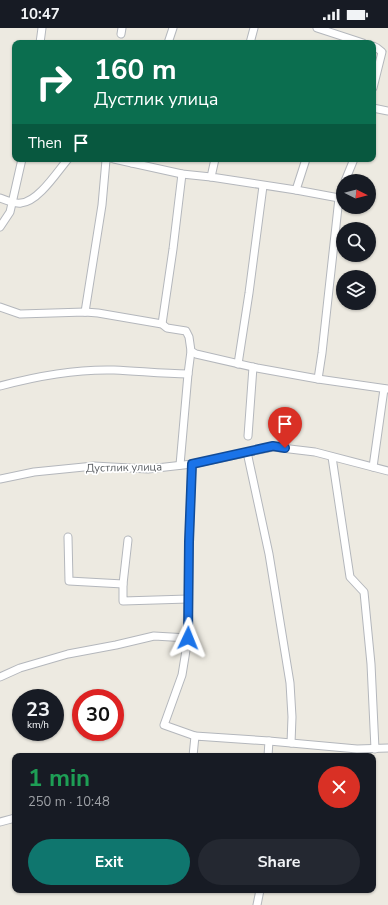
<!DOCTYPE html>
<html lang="en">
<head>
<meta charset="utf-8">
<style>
  :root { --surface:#171b24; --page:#242831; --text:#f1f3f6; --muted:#9ea1a6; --accent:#0f766e }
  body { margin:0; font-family:"Nunito Sans",sans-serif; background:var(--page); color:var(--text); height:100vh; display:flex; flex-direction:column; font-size:15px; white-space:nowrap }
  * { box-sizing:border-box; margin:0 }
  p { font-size:13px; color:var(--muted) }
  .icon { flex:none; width:22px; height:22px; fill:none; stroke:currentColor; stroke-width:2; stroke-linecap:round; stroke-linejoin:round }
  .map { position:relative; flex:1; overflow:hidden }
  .details { position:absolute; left:12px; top:725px; width:364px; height:140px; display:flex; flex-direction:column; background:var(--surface); border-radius:8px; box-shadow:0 1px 3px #0004 }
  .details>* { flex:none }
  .top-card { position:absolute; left:12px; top:12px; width:364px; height:122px; border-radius:8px; box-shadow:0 1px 3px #0004; background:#0b6e4f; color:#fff; overflow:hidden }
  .needle { width:26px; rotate:96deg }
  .tools { position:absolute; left:336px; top:146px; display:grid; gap:8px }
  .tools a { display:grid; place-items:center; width:40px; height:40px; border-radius:50%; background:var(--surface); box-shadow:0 1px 3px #0004; font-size:20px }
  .speed { position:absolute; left:12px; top:661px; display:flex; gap:8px; font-size:20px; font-weight:700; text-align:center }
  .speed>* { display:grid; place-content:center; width:52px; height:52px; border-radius:50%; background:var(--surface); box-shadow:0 1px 3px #0004; line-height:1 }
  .speed small { font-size:10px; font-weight:400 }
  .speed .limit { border:6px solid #d22; background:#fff; color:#111 }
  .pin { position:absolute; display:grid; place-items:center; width:34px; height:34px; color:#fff; margin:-41px -17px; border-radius:50% 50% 50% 0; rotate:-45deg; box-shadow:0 0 4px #0007 }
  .pin .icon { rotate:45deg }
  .me { position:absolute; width:44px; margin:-22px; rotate:2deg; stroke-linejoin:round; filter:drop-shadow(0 0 3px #0008) }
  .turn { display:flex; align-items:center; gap:14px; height:84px; padding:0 16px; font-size:18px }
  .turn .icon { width:52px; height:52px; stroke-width:2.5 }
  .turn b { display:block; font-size:28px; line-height:34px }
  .then { display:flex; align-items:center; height:38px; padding:0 16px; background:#0003; gap:8px; font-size:15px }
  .round { display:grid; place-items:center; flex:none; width:42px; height:42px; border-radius:21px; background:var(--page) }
  .summary { display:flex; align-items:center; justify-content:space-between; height:68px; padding:0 16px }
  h1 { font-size:24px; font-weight:700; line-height:30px; color:#1e9e55 }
  .button { display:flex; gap:8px; margin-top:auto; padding:8px 16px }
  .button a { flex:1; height:46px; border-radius:24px; background:var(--accent); color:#fff; font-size:16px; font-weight:700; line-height:46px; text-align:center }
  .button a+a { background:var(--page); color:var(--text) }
  .status { display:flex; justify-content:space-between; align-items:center; height:28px; padding:0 20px; background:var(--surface); direction:ltr }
  .status svg { height:11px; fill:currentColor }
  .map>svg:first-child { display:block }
</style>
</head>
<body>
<div class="status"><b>10:47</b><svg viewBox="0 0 49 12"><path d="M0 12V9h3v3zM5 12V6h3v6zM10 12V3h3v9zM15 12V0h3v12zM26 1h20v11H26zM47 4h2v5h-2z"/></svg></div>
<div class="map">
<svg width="388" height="877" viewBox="0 0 388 877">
  <rect width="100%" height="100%" fill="#edeae1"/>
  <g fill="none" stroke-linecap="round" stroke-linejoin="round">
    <defs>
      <g id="minor">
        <path d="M317,0l46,15"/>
        <path d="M121,6l1,-6"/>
        <path d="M40,15l2,-15"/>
        <path d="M168,15l5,-15"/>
        <path d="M250,15l4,-15"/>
        <path d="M373,18l4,2 5,4 -9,36"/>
        <path d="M373,80l15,3"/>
        <path d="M114,131l18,4 1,-2"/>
        <path d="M215,131l-4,18 85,13"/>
        <path d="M306,131l-10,31 43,8"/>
        <path d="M132,135l50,11 29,3"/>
        <path d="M345,153l9,-22"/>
        <path d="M0,170c5,2 16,6 21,5 17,-1 36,-31 47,-44"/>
        <path d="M0,199l10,-15 12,-53"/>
        <path d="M0,279l20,7 65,-2 13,1 64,11 5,4 19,3 3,6 2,14 5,3 61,14 61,11 70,10"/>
        <path d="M85,284l17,-107 4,-45 2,-1"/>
        <path d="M162,296l11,-75 9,-75"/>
        <path d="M238,336l11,-71 14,-107"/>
        <path d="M318,351l4,-26 17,-155 4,-10"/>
        <path d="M0,358c37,-10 76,-17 114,-16 25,1 49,4 74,4l3,-23"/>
        <path d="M248,408l5,-69"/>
        <path d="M247,424l22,102 21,129 2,34 -1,26"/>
        <path d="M332,429l18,120 14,15 7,72 4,85"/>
        <path d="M192,436l-3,79 -1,95 -6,37 -18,50 31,11"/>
        <path d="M180,437l8,-91"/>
        <path d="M373,439l11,-78"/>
        <path d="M0,451l34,-7 60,-6 54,3 44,-5 81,-17 42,5 73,19"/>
        <path d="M68,509l1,44 54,3"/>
        <path d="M128,512l-5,44v17l65,-2"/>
        <path d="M0,649l20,-9 48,-14 48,-9 38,-9 34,2"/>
        <path d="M193,728l2,-20 74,5 88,8 31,-1"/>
        <path d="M268,728l1,-15"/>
        <path d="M0,794l15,-4"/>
        <path d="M257,877l3,-15"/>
      </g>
    </defs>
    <use href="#minor" stroke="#b4b7bc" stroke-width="9"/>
    <use href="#minor" stroke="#fff" stroke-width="7"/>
  </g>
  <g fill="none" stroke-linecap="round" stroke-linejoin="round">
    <defs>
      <path id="route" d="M188,610l1,-96 3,-78 81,-18 12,2"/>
    </defs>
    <use href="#route" stroke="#114b97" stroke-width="10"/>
    <use href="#route" stroke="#1a73e8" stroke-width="7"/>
  </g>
  <g text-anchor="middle" stroke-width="3.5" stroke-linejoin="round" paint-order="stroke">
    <g font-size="11" fill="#5a5e62" stroke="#fff">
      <text transform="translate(124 439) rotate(-1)" y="4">Дустлик улица</text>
    </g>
  </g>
</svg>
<div class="tools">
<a><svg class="needle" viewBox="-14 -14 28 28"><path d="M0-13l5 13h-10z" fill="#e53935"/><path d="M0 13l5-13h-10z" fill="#9ea1a6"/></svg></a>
<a><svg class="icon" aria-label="search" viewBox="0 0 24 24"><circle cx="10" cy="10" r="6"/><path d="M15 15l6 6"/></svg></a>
<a><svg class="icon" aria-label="layers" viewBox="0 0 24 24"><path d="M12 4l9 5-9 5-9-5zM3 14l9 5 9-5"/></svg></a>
</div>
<div class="speed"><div>23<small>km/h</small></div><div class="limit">30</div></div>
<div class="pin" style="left:285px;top:420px;background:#d93025"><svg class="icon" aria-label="arrive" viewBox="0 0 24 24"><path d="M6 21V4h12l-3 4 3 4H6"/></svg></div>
<svg class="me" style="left:188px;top:610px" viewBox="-20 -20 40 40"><path d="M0-17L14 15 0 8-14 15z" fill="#1a73e8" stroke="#fff" stroke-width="4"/></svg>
<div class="top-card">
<div class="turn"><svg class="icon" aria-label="right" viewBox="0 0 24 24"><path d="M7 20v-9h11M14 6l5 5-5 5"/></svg><div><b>160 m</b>Дустлик улица</div></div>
<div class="then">Then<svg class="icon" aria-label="arrive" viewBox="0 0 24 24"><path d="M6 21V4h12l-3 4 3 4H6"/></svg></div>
</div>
<section class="details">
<div class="summary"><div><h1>1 min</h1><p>250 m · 10:48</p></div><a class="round" style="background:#d93025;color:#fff"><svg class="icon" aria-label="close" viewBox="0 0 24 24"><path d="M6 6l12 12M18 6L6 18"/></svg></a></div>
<div class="button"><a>Exit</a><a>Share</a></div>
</section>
</div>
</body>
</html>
